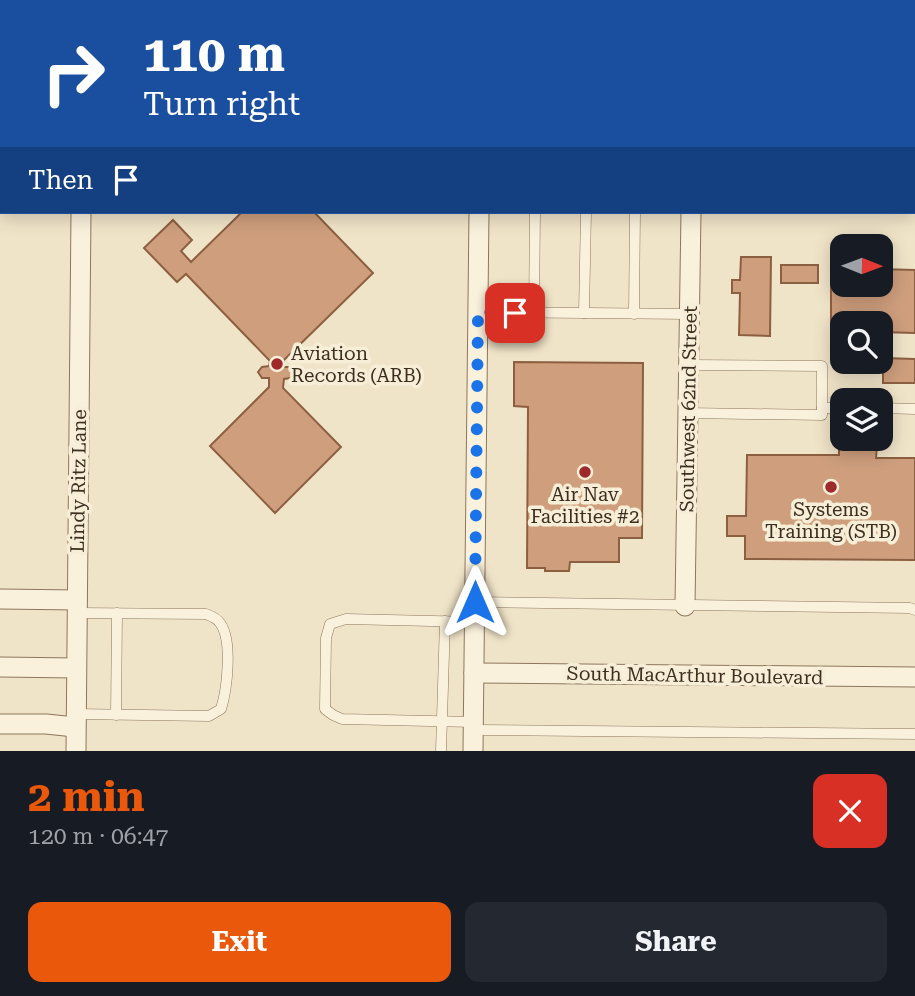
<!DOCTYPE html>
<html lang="en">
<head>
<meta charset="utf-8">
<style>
  :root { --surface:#171b24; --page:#242831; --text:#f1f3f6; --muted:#9ea1a6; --accent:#ea580c }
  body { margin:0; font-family:"Roboto Serif",serif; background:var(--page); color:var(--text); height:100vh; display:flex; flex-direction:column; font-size:26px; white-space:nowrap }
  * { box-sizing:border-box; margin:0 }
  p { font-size:23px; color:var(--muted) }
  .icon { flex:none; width:38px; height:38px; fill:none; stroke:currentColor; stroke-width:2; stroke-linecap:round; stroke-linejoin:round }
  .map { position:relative; height:751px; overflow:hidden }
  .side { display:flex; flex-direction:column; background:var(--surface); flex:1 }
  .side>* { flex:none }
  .hud { position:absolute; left:0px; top:0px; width:915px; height:214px; box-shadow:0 4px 18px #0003; background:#1a4fa0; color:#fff; overflow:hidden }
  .needle { width:46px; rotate:91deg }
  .tools { position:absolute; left:830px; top:234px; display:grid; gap:14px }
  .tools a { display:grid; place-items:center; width:63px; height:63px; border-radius:14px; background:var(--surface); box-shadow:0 4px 18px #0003; font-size:35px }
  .pin { position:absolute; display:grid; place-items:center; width:60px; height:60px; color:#fff; margin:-30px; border-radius:14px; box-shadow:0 4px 10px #0006 }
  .me { position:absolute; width:77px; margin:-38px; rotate:0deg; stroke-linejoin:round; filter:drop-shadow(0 0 5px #0008) }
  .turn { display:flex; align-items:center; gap:24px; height:147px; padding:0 28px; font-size:32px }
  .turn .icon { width:91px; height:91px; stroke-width:2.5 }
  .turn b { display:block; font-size:49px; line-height:60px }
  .then { display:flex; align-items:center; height:66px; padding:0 28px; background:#0003; gap:14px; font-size:26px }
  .round { display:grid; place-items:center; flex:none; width:74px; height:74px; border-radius:14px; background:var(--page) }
  .summary { display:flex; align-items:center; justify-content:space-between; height:119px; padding:0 28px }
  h1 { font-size:42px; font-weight:700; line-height:52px; color:var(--accent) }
  .button { display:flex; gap:14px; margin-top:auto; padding:14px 28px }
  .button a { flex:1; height:80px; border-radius:14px; background:var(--accent); color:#fff; font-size:28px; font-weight:700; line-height:80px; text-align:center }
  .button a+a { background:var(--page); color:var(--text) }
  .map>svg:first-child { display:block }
</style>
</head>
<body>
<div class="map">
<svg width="915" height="751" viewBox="0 0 915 751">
  <rect width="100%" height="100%" fill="#f0e4c8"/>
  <g fill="#cf9f7d" stroke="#8d5f41" stroke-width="2">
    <path d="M212,0h137l-137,2z"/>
    <rect x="914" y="91" width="1" height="90"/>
    <path d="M242,212h72l59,61 -89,87v7h6l6,5 -5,6 -7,1 -1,9 58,59 -66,66 -65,-67 59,-59v-9h-7l-4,-6 4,-5 7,-1 1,-5 -84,-87 -9,8 -33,-34 29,-28 19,20 -11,11 10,11z"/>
    <path d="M741,257h30l-1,79 -31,-1 1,-42h-8v-13h8z"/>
    <rect x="781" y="265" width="37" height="18"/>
    <path d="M831,269h11v16h38v-16l35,1v63l-35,-1v-8h-38v8l-11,-1z"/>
    <path d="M883,358l32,1v24h-32z"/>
    <path d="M514,362l129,1 -1,175h-23v24h-49l-1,9h-24v-3h-18l1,-161 -14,-1z"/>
    <path d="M839,428h3v11h17v7h18l-1,12h39v102l-170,-1v-23h-18v-20h19l1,-61h92z"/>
  </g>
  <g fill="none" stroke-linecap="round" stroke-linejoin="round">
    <defs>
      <g id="lane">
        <path d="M400,2v-2"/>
        <path d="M462,2v-2"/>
        <path d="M478,312l212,2"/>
        <path d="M534,313l1,-101"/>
        <path d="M584,313l2,-101"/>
        <path d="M634,314l1,-102"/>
        <path d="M822,408h20"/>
        <path d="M880,408l35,1"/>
        <path d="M688,413l134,2v-49l-134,-1"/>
        <path d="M475,602l435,6 5,2"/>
        <path d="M76,714l133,2 12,-7c6,-19 12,-69 -1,-86 -3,-5 -9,-7 -14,-9l-130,-1"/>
        <path d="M116,715l1,-102"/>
        <path d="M474,722l-132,-3 -9,-4 -8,-6 1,-71 4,-14 16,-5 129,3"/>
        <path d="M474,730l441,4"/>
        <path d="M441,751l4,-130"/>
      </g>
      <g id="street">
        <path d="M639,0l1,2"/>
        <path d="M82,2v-2"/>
        <path d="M499,2l1,-2"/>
        <path d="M0,77h2"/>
        <path d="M0,599l77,1"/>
        <path d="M685,606l6,-394"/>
        <path d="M0,667l76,1"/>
        <path d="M474,673l441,4"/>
        <path d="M0,724h46l29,3"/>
        <path d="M76,751l5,-539"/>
        <path d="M473,751l6,-539"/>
      </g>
    </defs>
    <use href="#lane" stroke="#8d765c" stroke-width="11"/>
    <use href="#street" stroke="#8d765c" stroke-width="21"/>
    <use href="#lane" stroke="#faf1dc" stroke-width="10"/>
    <use href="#street" stroke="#faf1dc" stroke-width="19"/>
  </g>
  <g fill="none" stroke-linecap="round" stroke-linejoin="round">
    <path stroke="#1a73e8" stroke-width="12" stroke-dasharray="0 21.6" d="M475,602l3,-290 37,1"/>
  </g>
  <g fill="#9e2a2b" stroke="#f7eed8" stroke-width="2.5">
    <circle cx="277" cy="364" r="7"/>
    <circle cx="585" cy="472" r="7"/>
    <circle cx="831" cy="487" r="7"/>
  </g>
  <g text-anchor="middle" stroke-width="7" stroke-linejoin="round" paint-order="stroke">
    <g font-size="19" fill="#3d2e20" stroke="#f7eed8">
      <text x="291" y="360" text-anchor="start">Aviation<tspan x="291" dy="22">Records (ARB)</tspan></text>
      <text x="585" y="501">Air Nav<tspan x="585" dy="22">Facilities #2</tspan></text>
      <text x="831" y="516">Systems<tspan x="831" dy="22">Training (STB)</tspan></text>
    </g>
    <g font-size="19" fill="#3d2e20" stroke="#f7eed8">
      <text transform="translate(688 409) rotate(-89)" y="7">Southwest 62nd Street</text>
      <text transform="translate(78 481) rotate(-89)" y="7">Lindy Ritz Lane</text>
      <text transform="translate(695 675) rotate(1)" y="7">South MacArthur Boulevard</text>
    </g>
  </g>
</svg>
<div class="tools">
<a><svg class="needle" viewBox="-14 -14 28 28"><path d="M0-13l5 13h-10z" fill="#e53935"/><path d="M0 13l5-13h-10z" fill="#9ea1a6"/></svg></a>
<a><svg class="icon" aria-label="search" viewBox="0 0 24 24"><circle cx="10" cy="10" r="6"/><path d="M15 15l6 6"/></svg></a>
<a><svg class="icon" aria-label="layers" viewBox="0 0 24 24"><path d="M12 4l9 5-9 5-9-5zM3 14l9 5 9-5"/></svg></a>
</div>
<div class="pin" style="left:515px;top:313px;background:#d93025"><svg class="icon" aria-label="arrive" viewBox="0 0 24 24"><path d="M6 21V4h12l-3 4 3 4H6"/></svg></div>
<svg class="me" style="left:475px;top:602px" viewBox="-20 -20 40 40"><path d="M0-17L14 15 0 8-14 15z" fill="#1a73e8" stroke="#fff" stroke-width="4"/></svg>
<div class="hud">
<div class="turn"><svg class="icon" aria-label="right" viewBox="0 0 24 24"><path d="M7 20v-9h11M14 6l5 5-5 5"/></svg><div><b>110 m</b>Turn right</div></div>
<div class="then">Then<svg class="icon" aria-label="arrive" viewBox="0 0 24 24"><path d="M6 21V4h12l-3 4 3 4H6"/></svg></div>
</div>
</div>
<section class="side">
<div class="summary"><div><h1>2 min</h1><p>120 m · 06:47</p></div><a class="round" style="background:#d93025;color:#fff"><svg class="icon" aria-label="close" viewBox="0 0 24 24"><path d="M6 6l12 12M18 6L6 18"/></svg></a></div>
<div class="button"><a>Exit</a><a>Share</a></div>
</section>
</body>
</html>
